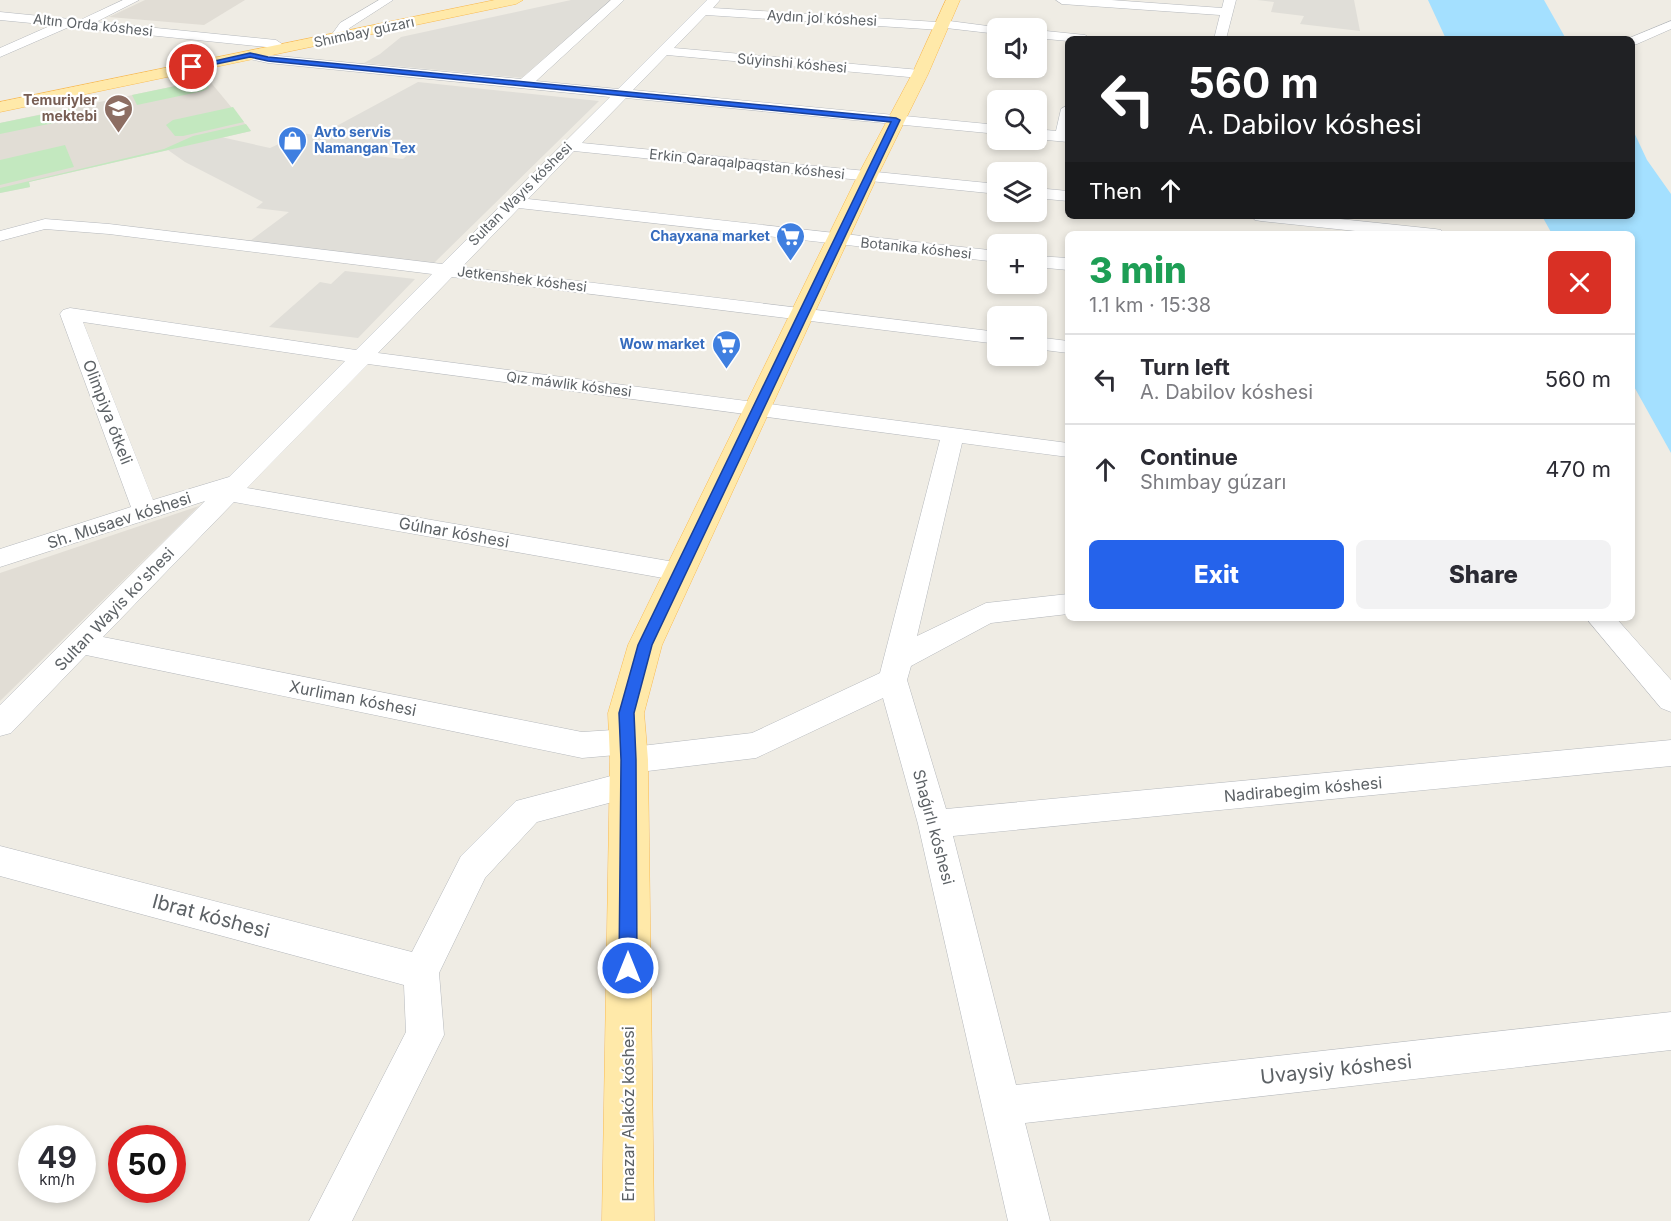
<!DOCTYPE html>
<html lang="en">
<head>
<meta charset="utf-8">
<style>
  :root { --surface:#fff; --page:#f2f2f3; --text:#2b2b33; --muted:#7c7c81; --line:#e1e1e2; --accent:#2563eb }
  body { margin:0; font-family:Inter,sans-serif; background:var(--page); color:var(--text); height:100vh; display:flex; flex-direction:column; font-size:22px; white-space:nowrap }
  * { box-sizing:border-box; margin:0 }
  p { font-size:20px; color:var(--muted) }
  .icon { flex:none; width:33px; height:33px; fill:none; stroke:currentColor; stroke-width:2; stroke-linecap:round; stroke-linejoin:round }
  .map { position:relative; flex:1; overflow:hidden }
  .drawer { position:absolute; left:1065px; top:231px; width:570px; height:390px; display:flex; flex-direction:column; background:var(--surface); border-radius:9px; box-shadow:0 3px 9px #0003 }
  .drawer>* { flex:none }
  .guide { position:absolute; left:1065px; top:36px; width:570px; height:183px; border-radius:9px; box-shadow:0 3px 9px #0003; background:#202124; color:#fff; overflow:hidden }
  .buttons { position:absolute; left:987px; top:18px; display:grid; gap:12px }
  .buttons a { display:grid; place-items:center; width:60px; height:60px; border-radius:9px; background:var(--surface); box-shadow:0 3px 9px #0003; font-size:30px }
  .speed { position:absolute; left:18px; top:1125px; display:flex; gap:12px; font-size:30px; font-weight:700; text-align:center }
  .speed>* { display:grid; place-content:center; width:78px; height:78px; border-radius:50%; background:var(--surface); box-shadow:0 3px 9px #0003; line-height:1 }
  .speed small { font-size:15px; font-weight:400 }
  .speed .limit { border:9px solid #d22; background:#fff; color:#111 }
  .pin { position:absolute; display:grid; place-items:center; width:51px; height:51px; color:#fff; margin:-26px; border:3px solid #fff; border-radius:50%; box-shadow:0 2px 6px #0007 }
  .me { position:absolute; width:66px; margin:-33px; rotate:0deg; stroke-linejoin:round; filter:drop-shadow(0 0 4px #0008) }
  .turn { display:flex; align-items:center; gap:21px; height:126px; padding:0 24px; font-size:27px }
  .turn .icon { width:78px; height:78px; stroke-width:2.5 }
  .turn b { display:block; font-size:42px; line-height:51px }
  .then { display:flex; align-items:center; height:57px; padding:0 24px; background:#0003; gap:12px; font-size:22px }
  .round { display:grid; place-items:center; flex:none; width:63px; height:63px; border-radius:9px; background:var(--page) }
  .summary { display:flex; align-items:center; justify-content:space-between; height:102px; padding:0 24px }
  h1 { font-size:36px; font-weight:800; line-height:45px; color:#1e9e55 }
  .primary-button { display:flex; gap:12px; margin-top:auto; padding:12px 24px }
  .primary-button a { flex:1; height:69px; border-radius:9px; background:var(--accent); color:#fff; font-size:24px; font-weight:800; line-height:69px; text-align:center }
  .primary-button a+a { background:var(--page); color:var(--text) }
  ul { padding:0; list-style:none }
  li { display:flex; align-items:center; gap:18px; height:90px; padding:0 24px; border-top:2px solid var(--line) }
  li div { flex:1 }
  li b { display:block; font-size:22px }
  li em { font-style:normal }
  .map>svg:first-child { display:block }
</style>
</head>
<body>
<div class="map">
<svg width="1671" height="1221" viewBox="0 0 1671 1221">
  <rect width="100%" height="100%" fill="#efece4"/>
  <g fill="#e0ded8" fill-rule="evenodd">
    <path d="M571,0h43l-90,78 -160,-15 16,-9 21,-17z"/>
    <path d="M1257,0h97l6,31 -60,-7 4,-8 -33,-4 3,-10z"/>
    <path d="M418,82l181,19 -166,163 -183,-23 39,-29 -33,-4 7,-6 -78,-40 -17,-12 53,-13 49,11 33,-15 15,3zM378,146l34,3 1,1 -10,9 -36,-4z"/>
    <path d="M345,271l70,8 -57,59 -89,-11 51,-45 11,2z"/>
  </g>
  <g fill="#e1ddd5">
    <path d="M145,0h100l-41,25 -95,-8z"/>
    <path d="M208,79l43,52 -222,51 1,5 -30,6v-70z"/>
    <path d="M199,506l-199,195v-128z"/>
  </g>
  <g fill="#c3e8bf">
    <path d="M205,80l4,8 -6,3 -66,14 -5,-10z"/>
    <path d="M233,107l11,15 -61,14h-8l-9,-11 7,-5z"/>
    <path d="M69,109l4,10 -73,15v-11z"/>
    <path d="M246,124l5,7 -222,51 1,5 -30,6v-5l164,-39 29,-13z"/>
    <path d="M65,145l9,22 -74,18v-25z"/>
  </g>
  <g fill="#a4e0ff">
    <path d="M1428,0h116l22,39h-120z"/>
    <path d="M1632,128l15,32 24,34v259l-39,-70v-149h-80l-10,-18h90z"/>
  </g>
  <g fill="none" stroke-linecap="round" stroke-linejoin="round">
    <defs>
      <g id="minor">
        <path d="M123,0h16l-43,22 180,18 6,4 -6,4 -207,-21 -69,30v-9l52,-23 -52,-5v-8l80,8z"/>
        <path d="M379,0h14l-45,29 -7,11h-10l-1,-3 10,-14z"/>
        <path d="M611,0h13l-88,81 82,8 89,-89h13l-7,8 224,14 5,-2 61,8h-5v6l-52,-6 -5,2 -235,-15 -32,33 246,22 7,4 -7,4 -253,-23 -34,35 365,35v9l-372,-36 -44,45 416,41v10l-424,-43 -46,48 470,52v11l-479,-54 -57,59 536,65v12l-546,-67 -74,76 690,90v14l-106,-14 -45,193 69,-33 82,-9v20l-77,9 -80,43 -4,14 39,129 725,-69v26l-718,70 63,249 655,-73v38l-646,73 25,98h-42l-90,-397 -35,-126 -127,60 -125,15 8,2 5,10 -5,10 -102,27 -52,56 -46,95 5,62 -92,186h-43l97,-189 -2,-47 -404,-109v-30l412,106 49,-96 55,-55 110,-29 -8,-3 -4,-9 2,-5 -34,3 -496,-103 -75,78 -11,3v-31l205,-204 -205,66v-18l131,-42 -71,-193 3,-4 7,-2 286,42 76,-76 -323,-40 -64,-5 -45,12v-10l45,-12 64,5 333,40 168,-167 -342,-34 -23,-5 -2,-3 7,-4 18,4 253,24zM83,322l262,39 -116,116 -76,23zM368,364l572,76 -60,233 -128,60 -111,13 2,-4 -4,-9 -11,-4 -46,3 -479,-95 131,-135 446,79 9,-2 4,-7 -4,-7 -9,-2 -433,-75z"/>
        <path d="M1056,0h55l111,8 2,-8h12l-10,39h-12l6,-24 -158,-11z"/>
        <path d="M1671,21v8l-34,15 -5,1v-6h-5z"/>
        <path d="M1036,30l49,5 6,4h-23v2l-32,-3z"/>
        <path d="M1068,105v37l-32,-3v-10l20,2 5,-22z"/>
        <path d="M1036,188l32,3v10l-32,-3z"/>
        <path d="M1252,216h59l124,13 6,1 3,4h-60l-123,-13 -6,-1z"/>
        <path d="M1036,256l32,2v12l-32,-3z"/>
        <path d="M1036,337l32,4v12l-32,-4z"/>
        <path d="M1586,618h30l55,62v32l-10,-4z"/>
      </g>
      <g id="major">
        <path d="M495,0h28l-7,4 -516,108v-10z"/>
        <path d="M946,0h14l-32,74 -50,101 -216,470 -18,68 4,47 6,461h-52l8,-461 -2,-47 20,-68 230,-470 54,-101z"/>
      </g>
    </defs>
    <use href="#minor" stroke="#b5b8bc" stroke-width="1"/>
    <use href="#major" stroke="#f9bb53" stroke-width="1"/>
    <use href="#minor" fill="#fff" fill-rule="evenodd"/>
    <use href="#major" fill="#ffe9a9" fill-rule="evenodd"/>
  </g>
  <path fill="#2563eb" stroke="#184099" stroke-width="1.5" d="M250,53l18,4 628,61 4,2 -248,525 -18,68 2,47 1,208 -3,7 -6,2 -6,-2 -3,-7 2,-208 -2,-47 19,-68 253,-523 -623,-61 -18,-4 -58,12 -4,-2z"/>
  <defs>
    <symbol id="school-pin" viewBox="-11 -11 22 30"><path d="M0 17L-7.5 6A9.5 9.5 0 1 1 7.5 6Z" fill="#8d6e63" stroke="#fff"/><path d="M0-5L7-2L0 1L-7-2ZM-4 1L0 2.5L4 1V4Q0 6-4 4Z" fill="#fff"/></symbol>
    <symbol id="shop-pin" viewBox="-11 -11 22 30"><path d="M0 17L-7.5 6A9.5 9.5 0 1 1 7.5 6Z" fill="#3f7fe0" stroke="#fff"/><path d="M-5-2.5h2.3a2.7 3.5 0 0 1 5.4 0H5L5.5 6h-11ZM-1.5-2.5h3a1.5 2.3 0 0 0-3 0Z" fill="#fff"/></symbol>
    <symbol id="supermarket-pin" viewBox="-11 -11 22 30"><path d="M0 17L-7.5 6A9.5 9.5 0 1 1 7.5 6Z" fill="#3f7fe0" stroke="#fff"/><path d="M-6-5.5h2.5l.6 2H6L4.5 2H-2.5L-4.4-4H-6ZM-1.5 3.2a1.3 1.3 0 1 0 .1 0ZM3 3.2a1.3 1.3 0 1 0 .1 0Z" fill="#fff"/></symbol>
  </defs>
  <g fill-rule="evenodd">
    <use href="#school-pin" x="102" y="92" width="33" height="45"/>
    <use href="#shop-pin" x="276" y="124" width="33" height="45"/>
    <use href="#supermarket-pin" x="774" y="220" width="33" height="45"/>
    <use href="#supermarket-pin" x="710" y="328" width="33" height="45"/>
  </g>
  <g text-anchor="middle" stroke-width="4.5" stroke-linejoin="round" paint-order="stroke">
    <g font-size="14" fill="#5c6165" stroke="#fff">
      <text transform="translate(822 18) rotate(3)" y="5">Aydın jol kóshesi</text>
      <text transform="translate(93 25) rotate(6)" y="5">Altın Orda kóshesi</text>
      <text transform="translate(364 32) rotate(-12)" y="5">Shımbay gúzarı</text>
      <text transform="translate(792 63) rotate(5)" y="5">Súyinshi kóshesi</text>
      <text transform="translate(747 164) rotate(6)" y="5">Erkin Qaraqalpaqstan kóshesi</text>
      <text transform="translate(520 194) rotate(-45)" y="5">Sultan Wayıs kóshesi</text>
      <text transform="translate(916 248) rotate(6)" y="5">Botanika kóshesi</text>
      <text transform="translate(522 279) rotate(7)" y="5">Jetkenshek kóshesi</text>
      <text transform="translate(569 384) rotate(7)" y="5">Qız máwlik kóshesi</text>
    </g>
    <g font-size="14" font-weight="bold" fill="#785e54" stroke="#fff" text-anchor="end">
      <text x="97" y="105">Temuriyler<tspan x="97" dy="16">mektebi</tspan></text>
    </g>
    <g font-size="14" font-weight="bold" fill="#366cbe" stroke="#fff" text-anchor="end">
      <text x="314" y="137" text-anchor="start">Avto servis<tspan x="314" dy="16">Namangan Tex</tspan></text>
      <text x="770" y="241">Chayxana market</text>
      <text x="705" y="349">Wow market</text>
    </g>
    <g font-size="16" fill="#5c6165" stroke="#fff">
      <text transform="translate(108 412) rotate(69)" y="6">Olimpiya ótkeli</text>
      <text transform="translate(119 520) rotate(-18)" y="6">Sh. Musaev kóshesi</text>
      <text transform="translate(454 532) rotate(10)" y="6">Gúlnar kóshesi</text>
      <text transform="translate(114 609) rotate(-46)" y="6">Sultan Wayis ko'shesi</text>
      <text transform="translate(353 698) rotate(11)" y="6">Xurliman kóshesi</text>
      <text transform="translate(1303 789) rotate(-5)" y="6">Nadirabegim kóshesi</text>
      <text transform="translate(934 827) rotate(75)" y="6">Shaǵırlı kóshesi</text>
      <text transform="translate(628 1114) rotate(-90)" y="6">Ernazar Alakóz kóshesi</text>
    </g>
    <g font-size="20" fill="#5c6165" stroke="#fff">
      <text transform="translate(211 916) rotate(15)" y="7">Ibrat kóshesi</text>
      <text transform="translate(1336 1069) rotate(-6)" y="7">Uvaysiy kóshesi</text>
    </g>
  </g>
</svg>
<div class="buttons">
<a><svg class="icon" aria-label="sound" viewBox="0 0 24 24"><path d="M4 9h4l5-4v14l-5-4H4zM17 9q2 3 0 6"/></svg></a>
<a><svg class="icon" aria-label="search" viewBox="0 0 24 24"><circle cx="10" cy="10" r="6"/><path d="M15 15l6 6"/></svg></a>
<a><svg class="icon" aria-label="layers" viewBox="0 0 24 24"><path d="M12 4l9 5-9 5-9-5zM3 14l9 5 9-5"/></svg></a>
<a>+</a>
<a>−</a>
</div>
<div class="speed"><div>49<small>km/h</small></div><div class="limit">50</div></div>
<div class="pin" style="left:192px;top:67px;background:#d93025"><svg class="icon" aria-label="arrive" viewBox="0 0 24 24"><path d="M6 21V4h12l-3 4 3 4H6"/></svg></div>
<svg class="me" style="left:628px;top:968px" viewBox="-20 -20 40 40"><circle r="17" fill="#2563eb" stroke="#fff" stroke-width="3"/><path d="M0-11L8 9 0 5-8 9z" fill="#fff"/></svg>
<div class="guide">
<div class="turn"><svg class="icon" aria-label="left" viewBox="0 0 24 24"><path d="M17 20v-9H6M10 6l-5 5 5 5"/></svg><div><b>560 m</b>A. Dabilov kóshesi</div></div>
<div class="then">Then<svg class="icon" aria-label="ahead" viewBox="0 0 24 24"><path d="M12 20V5M6 11l6-6 6 6"/></svg></div>
</div>
<section class="drawer">
<div class="summary"><div><h1>3 min</h1><p>1.1 km · 15:38</p></div><a class="round" style="background:#d93025;color:#fff"><svg class="icon" aria-label="close" viewBox="0 0 24 24"><path d="M6 6l12 12M18 6L6 18"/></svg></a></div>
<ul>
<li><svg class="icon" aria-label="left" viewBox="0 0 24 24"><path d="M17 20v-9H6M10 6l-5 5 5 5"/></svg><div><b>Turn left</b><p>A. Dabilov kóshesi</p></div><em>560 m</em></li>
<li><svg class="icon" aria-label="ahead" viewBox="0 0 24 24"><path d="M12 20V5M6 11l6-6 6 6"/></svg><div><b>Continue</b><p>Shımbay gúzarı</p></div><em>470 m</em></li>
</ul>
<div class="primary-button"><a>Exit</a><a>Share</a></div>
</section>
</div>
</body>
</html>
